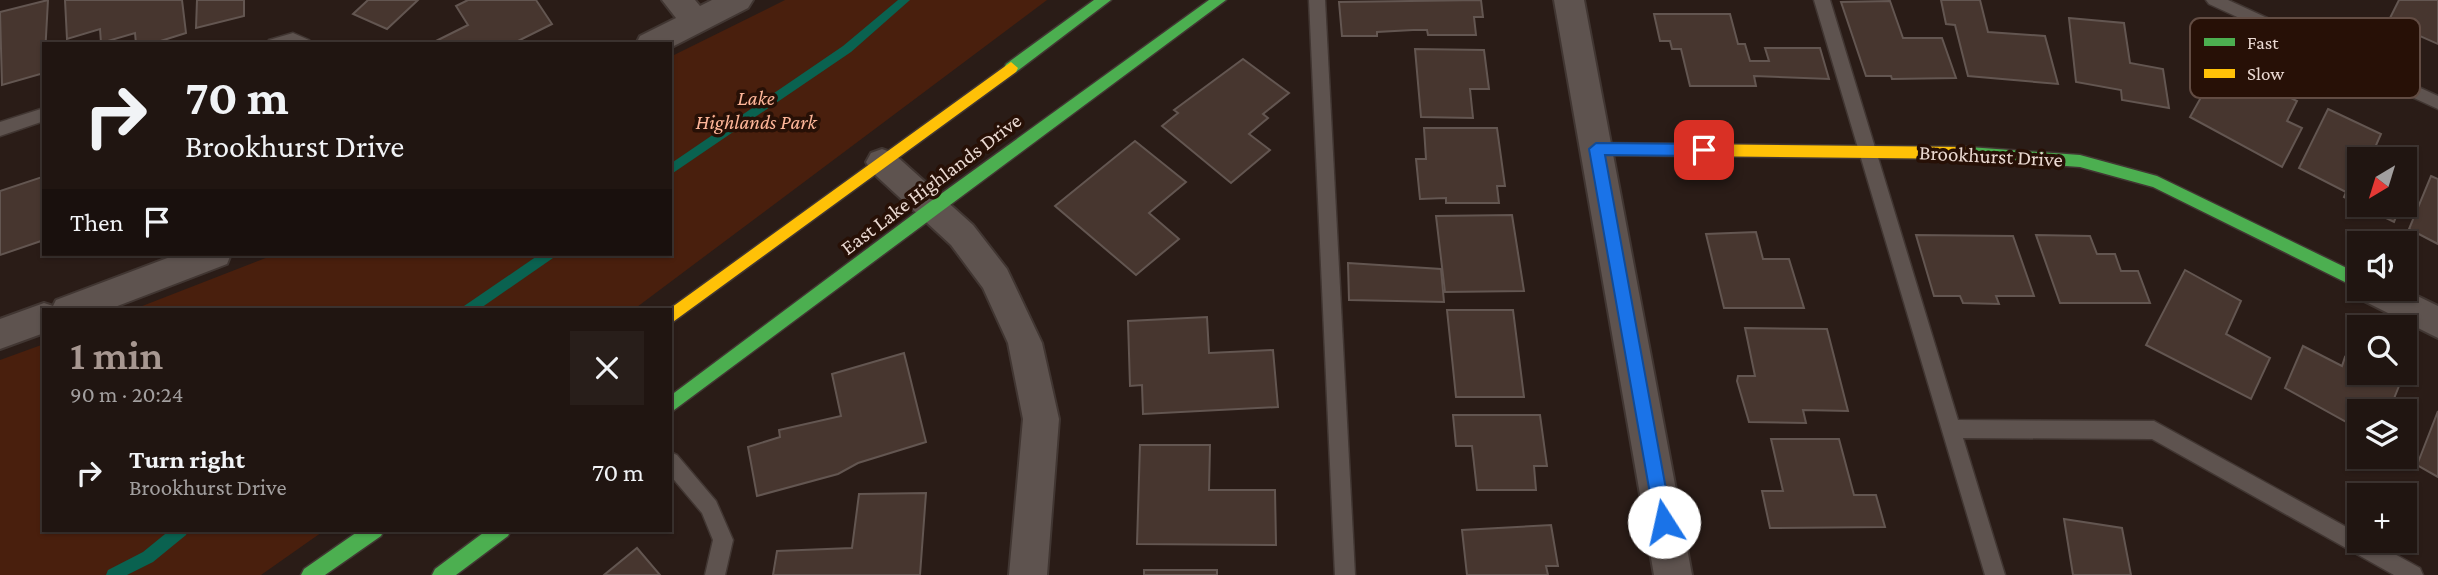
<!DOCTYPE html>
<html lang="en">
<head>
<meta charset="utf-8">
<style>
  :root { --surface:#201511; --page:#281e1a; --text:#f1f3f6; --muted:#a29f9f; --line:#3d3431; --accent:#a79791 }
  body { margin:0; font-family:"Crimson Pro",serif; background:var(--page); color:var(--text); height:100vh; display:flex; flex-direction:column; font-size:26px; white-space:nowrap }
  * { box-sizing:border-box; margin:0 }
  p { font-size:23px; color:var(--muted) }
  .icon { flex:none; width:38px; height:38px; fill:none; stroke:currentColor; stroke-width:2; stroke-linecap:round; stroke-linejoin:round }
  .map { position:relative; flex:1; overflow:hidden }
  .side { position:absolute; left:42px; top:308px; width:630px; height:224px; display:flex; flex-direction:column; background:var(--surface); border-radius:0px; box-shadow:0 2px 5px #0004,0 0 0 2px var(--line) }
  .side>* { flex:none }
  .guide { position:absolute; left:42px; top:42px; width:630px; height:214px; border-radius:0px; box-shadow:0 2px 5px #0004,0 0 0 2px var(--line); background:#201511; color:var(--text); overflow:hidden }
  .needle { width:46px; rotate:218deg }
  .buttons { position:absolute; left:2347px; top:147px; display:grid; gap:14px }
  .buttons a { display:grid; place-items:center; width:70px; height:70px; border-radius:0px; background:var(--surface); box-shadow:0 2px 5px #0004,0 0 0 2px var(--line); font-size:35px }
  .pin { position:absolute; display:grid; place-items:center; width:60px; height:60px; color:#fff; margin:-30px; border-radius:14px; box-shadow:0 4px 10px #0006 }
  .me { position:absolute; width:77px; margin:-38px; rotate:350deg; stroke-linejoin:round; filter:drop-shadow(0 0 5px #0008) }
  .turn { display:flex; align-items:center; gap:24px; height:147px; padding:0 28px; font-size:32px }
  .turn .icon { width:91px; height:91px; stroke-width:2.5 }
  .turn b { display:block; font-size:49px; line-height:60px }
  .then { display:flex; align-items:center; height:66px; padding:0 28px; background:#0003; gap:14px; font-size:26px }
  .round { display:grid; place-items:center; flex:none; width:74px; height:74px; border-radius:0px; background:var(--page) }
  .head { display:flex; align-items:center; justify-content:space-between; height:119px; padding:0 28px }
  h1 { font-size:42px; font-weight:600; line-height:52px; color:var(--accent) }
  ul { padding:0; list-style:none }
  li { display:flex; align-items:center; gap:21px; height:91px; padding:0 28px }
  li div { flex:1 }
  li b { display:block; font-size:26px }
  li em { font-style:normal }
  .map>svg:first-child { display:block }
</style>
</head>
<body>
<div class="map">
<svg width="2438" height="575" viewBox="0 0 2438 575">
  <rect width="100%" height="100%" fill="#2a1c17"/>
  <g fill="#491f0d">
    <path d="M785,0h262l-414,310h-501l144,-56h394v-197z"/>
    <path d="M44,344v186h281l-64,45h-261v-215z"/>
  </g>
  <g fill="none" stroke-linecap="round" stroke-linejoin="round">
    <g fill="#0a6250" fill-rule="evenodd">
      <path d="M898,0h12l-59,52 -181,123v-11l173,-118z"/>
      <path d="M540,254h15l-2,4 -75,52h-16l2,-4z"/>
      <path d="M170,530h18l-2,5 -33,27 -26,13h-21l2,-5 35,-18z"/>
    </g>
  </g>
  <g fill="#47362f" stroke="#635651" stroke-width="2">
    <path d="M48,0l-4,73 -42,12 -2,-73z"/>
    <path d="M65,0h117l4,33 -35,11h-15l-1,-11 -34,10 -1,-14 -33,10z"/>
    <path d="M197,0h47v16l-48,12z"/>
    <path d="M368,0h50l-31,29 -34,-15z"/>
    <path d="M468,0h68l16,24 -40,20h-82l38,-19 -12,-19z"/>
    <path d="M1481,0l2,17h-9l2,18h-48l-1,-5h-14l-36,2v4h-35l-3,-34z"/>
    <path d="M1941,0h39l8,32 57,4 13,48 -90,-8 -13,-51 -9,-1z"/>
    <path d="M2399,0h39v44l-50,-22z"/>
    <path d="M1890,1l13,37h39l14,40 -64,1 -1,-3h-25l-25,-74z"/>
    <path d="M1654,14h76l8,30h7l5,17h19l-4,-13h55l9,31 -75,-3 2,10h-66l-9,-37h-9l-2,-8h-10z"/>
    <path d="M2069,18l55,5 6,40 33,6 6,39 -47,-8 -1,-10 -45,-8z"/>
    <path d="M1415,49l69,1 5,39h-19l3,29 -52,-1z"/>
    <path d="M2224,56l54,26 -4,8 23,11 -10,20 15,7 -20,39 -92,-50z"/>
    <path d="M1243,59l46,34 -26,21 5,4 -19,16 21,16 -39,33 -69,-57 16,-13 -4,-3z"/>
    <path d="M2328,109l53,25 -11,25h-11v46l-15,-8 2,-5 -47,-24z"/>
    <path d="M1424,128h73l8,58h-8l2,17h-53v-5l-26,1 -4,-40h10z"/>
    <path d="M1135,141l51,41 -37,31 30,26 -43,36 -81,-69z"/>
    <path d="M2431,176l7,3v65l-29,-15z"/>
    <path d="M42,177l2,63 -44,15v-64z"/>
    <path d="M2359,205h42l-7,17z"/>
    <path d="M1512,215l12,76 -79,1 -9,-76z"/>
    <path d="M1756,232l7,27h26l15,49h-80l-18,-74z"/>
    <path d="M1916,235l97,1 21,60h-38l3,8 -36,-1 -3,-7h-26z"/>
    <path d="M2036,235l54,1 7,18h18l6,17h17l12,32h-90z"/>
    <path d="M1348,263l93,6 3,33 -95,-2z"/>
    <path d="M2185,270l56,31 -15,33 44,24 -19,41 -105,-54z"/>
    <path d="M1447,310h66l11,87h-68z"/>
    <path d="M1207,317l2,36 64,-3 5,57 -135,7 -1,-29 -12,1 -2,-65z"/>
    <path d="M1745,328l82,1 21,82 -45,-1 3,13 -57,-1 -12,-41 1,-5h17z"/>
    <path d="M2303,346l39,20 3,-9 14,7v9h15l25,13 -10,25h-30v18l-74,-41z"/>
    <path d="M904,353l22,89 -68,21 -20,11 -81,22 -9,-49 32,-10 -1,-7 62,-14 -9,-42z"/>
    <path d="M2438,411v66l-21,-12z"/>
    <path d="M1453,415h87l7,51h-13l2,24h-59l-5,-44h-16z"/>
    <path d="M1771,439h68l15,56h22l9,32 -115,1 -8,-37h21z"/>
    <path d="M1140,445h70l-1,45h66l1,55 -139,-1z"/>
    <path d="M926,493l-6,82h-147l4,-24 75,-3 7,-54z"/>
    <path d="M2064,519l58,9 9,47h-58z"/>
    <path d="M1551,525l7,41h-12l2,9h-81l-5,-45z"/>
    <path d="M637,548l23,27h-56z"/>
    <rect x="1144" y="570" width="73" height="5"/>
  </g>
  <g fill="none" stroke-linecap="round" stroke-linejoin="round">
    <defs>
      <g id="lane">
        <path d="M1309,0h16l30,575h-20z"/>
        <path d="M1814,0h16l128,420 196,1 205,113v7h12l49,27 3,7h-29l-242,-136 -189,-1 42,137h-20z"/>
        <path d="M2206,0h22l210,96v13l-229,-105z"/>
        <path d="M293,33l16,7 2,4h-44l2,-4z"/>
        <path d="M44,108v13l-44,15v-14z"/>
        <path d="M670,452l7,3 39,46 17,39 -8,35h-20l8,-35 -11,-27 -32,-38z"/>
      </g>
      <g id="street">
        <path d="M662,0h33l5,6 12,-6h41l-5,8 -78,40v-4h-34l4,-8 36,-18z"/>
        <path d="M1554,0h30l108,575h-38z"/>
        <path d="M882,149l11,4 80,72 34,44 35,74 17,76 -12,156h-38l14,-156 -15,-76 -25,-55 -32,-43 -80,-74 -5,-9 5,-9z"/>
        <path d="M178,254h53l-4,10 -120,46h-63v23l-44,16v-30l44,-16 9,3 3,-6z"/>
        <path d="M2359,281v8h44l35,17v32l-78,-39 -5,-10z"/>
      </g>
      <g id="fast">
        <path d="M1094,0h17l-95,72h-10l-2,-4 2,-4z"/>
        <path d="M1209,0h17l-556,413v-17l257,-192z"/>
        <path d="M1969,147l111,8 77,21 202,98v15l-206,-102 -73,-20 -111,-8 -7,-6z"/>
        <path d="M360,530h24l-3,6 -56,39h-24l3,-6z"/>
        <path d="M487,530h24l-3,6 -52,39h-24l3,-6z"/>
      </g>
      <g id="slow">
        <path d="M1011,62l7,6 -2,4 -346,252v-14h-2z"/>
        <path d="M1596,143l373,4 7,6 -7,6 -373,-4 -7,-6z"/>
      </g>
    </defs>
    <use href="#lane" stroke="#413632" stroke-width="3"/>
    <use href="#street" stroke="#413632" stroke-width="4"/>
    <use href="#fast" stroke="#413632" stroke-width="3"/>
    <use href="#slow" stroke="#413632" stroke-width="3"/>
    <use href="#lane" fill="#5e534f" fill-rule="evenodd"/>
    <use href="#street" fill="#5e534f" fill-rule="evenodd"/>
    <use href="#fast" fill="#4caf50" fill-rule="evenodd"/>
    <use href="#slow" fill="#ffc107" fill-rule="evenodd"/>
  </g>
  <path fill="#1a73e8" stroke="#114b97" stroke-width="2" d="M1596,143l108,1 7,6 -7,6 -99,-1 67,367 -2,6 -6,2 -7,-2 -2,-6 -66,-373z"/>
  <g text-anchor="middle" stroke-width="7" stroke-linejoin="round" paint-order="stroke">
    <g font-size="21" font-style="italic" fill="#feb699" stroke="#271006">
      <text x="756" y="105">Lake<tspan x="756" dy="24">Highlands Park</tspan></text>
    </g>
    <g font-size="21" fill="#ead9d2" stroke="#271006">
      <text transform="translate(1991 156) rotate(3)" y="7">Brookhurst Drive</text>
      <text transform="translate(931 184) rotate(-37)" y="7">East Lake Highlands Drive</text>
    </g>
  </g>
  <rect x="2190" y="18" width="230" height="80" rx="10" fill="#271006" stroke="#624c43" stroke-width="2"/>
  <rect x="2204" y="38" width="31" height="8" fill="#4caf50"/>
  <rect x="2204" y="69" width="31" height="9" fill="#ffc107"/>
  <g font-size="19" fill="#ead9d2">
    <text x="2247" y="49">Fast</text>
    <text x="2247" y="80">Slow</text>
  </g>
</svg>
<div class="buttons">
<a><svg class="needle" viewBox="-14 -14 28 28"><path d="M0-13l5 13h-10z" fill="#e53935"/><path d="M0 13l5-13h-10z" fill="#a29f9f"/></svg></a>
<a><svg class="icon" aria-label="sound" viewBox="0 0 24 24"><path d="M4 9h4l5-4v14l-5-4H4zM17 9q2 3 0 6"/></svg></a>
<a><svg class="icon" aria-label="search" viewBox="0 0 24 24"><circle cx="10" cy="10" r="6"/><path d="M15 15l6 6"/></svg></a>
<a><svg class="icon" aria-label="layers" viewBox="0 0 24 24"><path d="M12 4l9 5-9 5-9-5zM3 14l9 5 9-5"/></svg></a>
<a>+</a>
</div>
<div class="pin" style="left:1704px;top:150px;background:#d93025"><svg class="icon" aria-label="arrive" viewBox="0 0 24 24"><path d="M6 21V4h12l-3 4 3 4H6"/></svg></div>
<svg class="me" style="left:1664px;top:522px" viewBox="-20 -20 40 40"><circle r="19" fill="#fff"/><path d="M0-13L10 11 0 6-10 11z" fill="#1a73e8"/></svg>
<div class="guide">
<div class="turn"><svg class="icon" aria-label="right" viewBox="0 0 24 24"><path d="M7 20v-9h11M14 6l5 5-5 5"/></svg><div><b>70 m</b>Brookhurst Drive</div></div>
<div class="then">Then<svg class="icon" aria-label="arrive" viewBox="0 0 24 24"><path d="M6 21V4h12l-3 4 3 4H6"/></svg></div>
</div>
<section class="side">
<div class="head"><div><h1>1 min</h1><p>90 m · 20:24</p></div><a class="round"><svg class="icon" aria-label="close" viewBox="0 0 24 24"><path d="M6 6l12 12M18 6L6 18"/></svg></a></div>
<ul>
<li><svg class="icon" aria-label="right" viewBox="0 0 24 24"><path d="M7 20v-9h11M14 6l5 5-5 5"/></svg><div><b>Turn right</b><p>Brookhurst Drive</p></div><em>70 m</em></li>
</ul>
</section>
</div>
</body>
</html>
